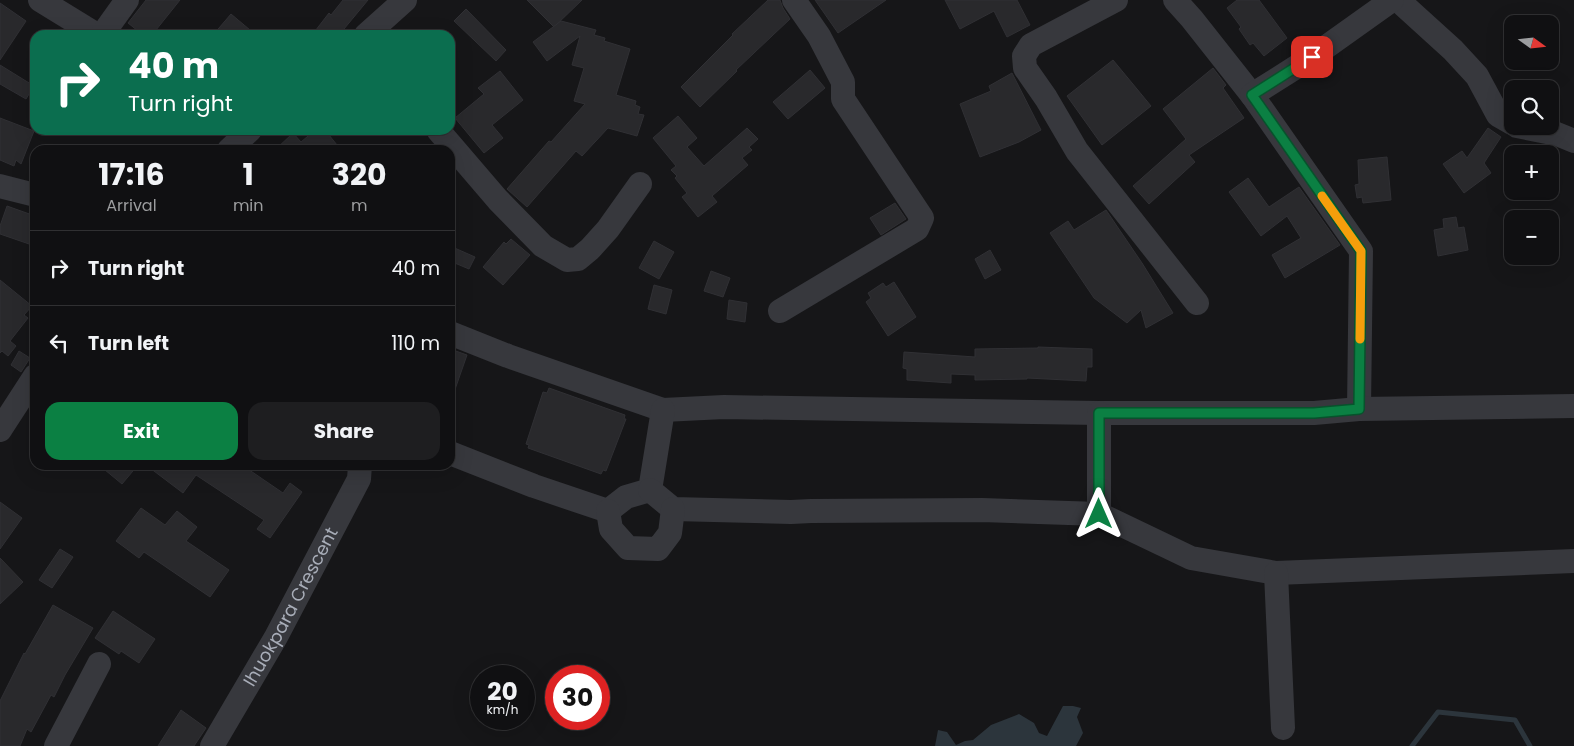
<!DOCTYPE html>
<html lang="en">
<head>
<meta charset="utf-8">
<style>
  :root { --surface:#101012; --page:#1e1e20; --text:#f1f3f6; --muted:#9c9d9f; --line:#303032; --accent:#0b8043 }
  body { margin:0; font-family:Poppins,sans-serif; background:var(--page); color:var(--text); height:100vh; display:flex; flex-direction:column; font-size:19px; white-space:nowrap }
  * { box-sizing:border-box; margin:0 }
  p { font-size:16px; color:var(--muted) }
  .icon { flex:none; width:28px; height:28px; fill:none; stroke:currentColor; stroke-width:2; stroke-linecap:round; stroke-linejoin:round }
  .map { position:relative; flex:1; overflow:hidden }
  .panel { position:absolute; left:30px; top:145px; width:425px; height:325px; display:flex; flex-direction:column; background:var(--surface); border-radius:15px; box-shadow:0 5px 20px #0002,0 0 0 1px var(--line) }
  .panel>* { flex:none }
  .guide { position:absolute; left:30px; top:30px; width:425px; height:105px; border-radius:15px; box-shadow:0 5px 20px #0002,0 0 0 1px var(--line); background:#0b6e4f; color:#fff; overflow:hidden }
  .needle { width:32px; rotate:105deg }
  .controls { position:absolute; left:1504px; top:15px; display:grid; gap:10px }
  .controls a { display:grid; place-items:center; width:55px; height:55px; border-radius:10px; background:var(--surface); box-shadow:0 5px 20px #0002,0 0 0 1px var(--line); font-size:25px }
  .speed { position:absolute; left:470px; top:665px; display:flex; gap:10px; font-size:25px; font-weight:700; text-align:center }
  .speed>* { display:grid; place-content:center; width:65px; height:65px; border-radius:50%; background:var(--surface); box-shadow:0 5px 20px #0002,0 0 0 1px var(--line); line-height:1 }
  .speed small { font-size:12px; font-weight:400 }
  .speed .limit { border:8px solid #d22; background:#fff; color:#111 }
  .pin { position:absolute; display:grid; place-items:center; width:42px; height:42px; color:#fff; margin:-21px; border-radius:10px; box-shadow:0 2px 8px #0006 }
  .me { position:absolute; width:55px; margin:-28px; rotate:0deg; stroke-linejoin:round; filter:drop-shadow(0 0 4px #0008) }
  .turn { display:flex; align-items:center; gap:18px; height:105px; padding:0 15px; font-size:22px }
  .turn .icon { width:65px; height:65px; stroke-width:2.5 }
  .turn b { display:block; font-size:35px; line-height:42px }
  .eta { display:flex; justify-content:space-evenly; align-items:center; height:85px; text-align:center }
  .eta b { font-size:30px; font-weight:700; line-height:35px }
  .button { display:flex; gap:10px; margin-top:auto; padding:10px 15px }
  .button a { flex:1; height:58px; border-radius:15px; background:var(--accent); color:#fff; font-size:20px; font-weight:700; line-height:58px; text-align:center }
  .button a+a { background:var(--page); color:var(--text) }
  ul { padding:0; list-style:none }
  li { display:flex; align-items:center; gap:15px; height:75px; padding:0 15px; border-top:1px solid var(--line) }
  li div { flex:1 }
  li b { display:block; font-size:19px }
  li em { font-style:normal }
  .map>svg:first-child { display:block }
</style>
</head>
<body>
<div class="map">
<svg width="1574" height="746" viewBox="0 0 1574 746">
  <rect width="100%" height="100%" fill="#161618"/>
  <path fill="#2c353c" d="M1063,706h10l8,2 -4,9 6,16 -7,13h-141l3,-16 9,2 9,13 9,-4 8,-1 18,-15 28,-11 15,9 5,10 8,3z"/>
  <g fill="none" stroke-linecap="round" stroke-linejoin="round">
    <path stroke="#2c353c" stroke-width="5" d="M1412,746l26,-34 77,8 15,26"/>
  </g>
  <g fill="#29292c" stroke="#303034">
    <path d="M146,0h34l-28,35h-9l-15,-12z"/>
    <path d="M343,0h25l-29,35h-27l17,-22 2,2z"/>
    <path d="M527,0h55l-28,27z"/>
    <path d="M768,0h12l3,8 7,11 -54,51 1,1 -37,36 -19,-20 52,-52 -1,-1z"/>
    <path d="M815,0h71l-48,33z"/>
    <path d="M945,0h72l13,25 -23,12 -13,-26 -34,18z"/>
    <path d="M1237,0h22l28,38 -23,18 -11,-13 -3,2 -11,-16 2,-2 -14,-19z"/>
    <path d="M0,3l26,18 -26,39z"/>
    <path d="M466,9l40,41 -10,11 -42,-40z"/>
    <path d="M231,14l25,21h-43z"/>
    <path d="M561,21l35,9 -2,5 11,3 -1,3 26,8 -14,46 20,6 -1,4 5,2 -2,7 6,1 -7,21 -29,-8 -26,28 -6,-5 -49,56 -20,-18 42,-48 2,1 34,-38 -11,-3 10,-33 -12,-3 8,-29 -33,25 -14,-19z"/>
    <path d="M1113,60l38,46 -49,39 -35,-49z"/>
    <path d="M0,65l34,21 -8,13 -26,-15z"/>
    <path d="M1213,68l13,17 -3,3 21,30 -55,37 6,7 -46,42 -16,-18 53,-47 -23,-30z"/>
    <path d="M810,70l15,18 -37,31 -15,-17z"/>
    <path d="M500,71l23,29 -31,25 11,13 -19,15 -29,-35 29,-24 -6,-6z"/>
    <path d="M1012,73l29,57 -22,12 -39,15 -20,-53 31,-13 -2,-5z"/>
    <path d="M678,116l19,22 -10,9 17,19 43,-38 11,11 -9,8 3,3 -10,8 6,7 -36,31 5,6 -19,15 -16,-20 5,-4 -12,-15 2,-2 -6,-6 5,-4 -23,-28z"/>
    <path d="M0,118l34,13 -13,33 -5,-4 -2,6 -14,-6z"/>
    <path d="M1488,128l13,9 -17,26 7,10 -27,20 -21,-29 19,-13 5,7z"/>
    <path d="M315,130h10l16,20h-66l18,-17 8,9z"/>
    <path d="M1387,157l4,43 -28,3 -1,-6 -5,1 -2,-13 4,-1 -1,-24z"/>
    <path d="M1248,178l21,29 30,-20 41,58 -55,33 -13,-23 29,-17 -14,-22 -26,20 -32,-44z"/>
    <path d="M895,203l11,16 -25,16 -11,-17z"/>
    <path d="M7,206l28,10v30l-35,-12v-8z"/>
    <path d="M1106,210l36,53 31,50 -27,15 -5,-18 -14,13 -33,-25 -44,-65 18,-12 6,9z"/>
    <path d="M1456,217l2,11 6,-1 4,23 -30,6 -4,-26 10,-2 -1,-9z"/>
    <path d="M511,239l19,16 -27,30 -20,-18 21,-25 2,2z"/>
    <path d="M654,241l20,11 -15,27 -20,-11z"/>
    <path d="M450,246l25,11 -6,12 -19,-8z"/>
    <path d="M990,250l11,20 -16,9 -10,-20z"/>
    <path d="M711,271l19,7 -7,19 -19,-6z"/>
    <path d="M0,280l32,26 -8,9 4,3 -18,23 6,5 -8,10 -6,-5 -2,2z"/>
    <path d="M894,282l22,35 -28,19 -22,-34 5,-4 -3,-5 15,-10 3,4z"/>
    <path d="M654,285l18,5 -6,24 -18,-5z"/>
    <path d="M729,300l18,3 -2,19 -18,-3z"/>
    <path d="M1038,347l54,2v18h-5l-1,14 -59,-3v1l-52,1v-5l-24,-1v9l-44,-3v-11l-4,-1 1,-16 71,5v-8l63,-1z"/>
    <path d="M450,349l17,6 -15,43h-2z"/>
    <path d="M19,351l11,7 -9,14 -10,-7z"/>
    <path d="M549,388l76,27 -1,4h2l-20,52 -3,-1 -2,4 -73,-26 1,-3 -3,-1 17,-52 4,1z"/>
    <path d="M99,465h39l-16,19z"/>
    <path d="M146,465h96l41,28 7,-10 12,9 -32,46 -13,-9 7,-9 -68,-45 -13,18z"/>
    <path d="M0,502l22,16 -22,31z"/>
    <path d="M141,508l24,17 12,-14 20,16 -11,14 43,29 -19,27 -66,-45 -5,6 -23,-17z"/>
    <path d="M60,549l13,8 -21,31 -13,-8z"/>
    <path d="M0,558l23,24 -23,22z"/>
    <path d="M53,605l40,23 -28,47 -11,22 -3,-2 -20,37 -4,-3 -7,17h-20v-45l24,-48 1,1z"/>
    <path d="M113,611l42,28 -16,24 -18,-12 -2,3 -24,-16z"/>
    <path d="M181,710l25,18 -12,18h-36z"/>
  </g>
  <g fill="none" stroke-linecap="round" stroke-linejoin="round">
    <g stroke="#37383d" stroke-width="24">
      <path d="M40,0l57,35"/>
      <path d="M1116,0l-85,45 -7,11 1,12 21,30 31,53 120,152"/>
      <path d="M1175,0l17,19 60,76 109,156 -2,158"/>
      <path d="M1398,0l55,50 24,26 21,39 14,8"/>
      <path d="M102,35l25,-35"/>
      <path d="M366,35l39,-35"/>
      <path d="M1252,95l60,-38 80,-57"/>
      <path d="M1517,126l40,8 17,7"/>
      <path d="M438,130l60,70 45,46 24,14 11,-1 12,-10 18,-20 32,-45"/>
      <path d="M229,150l21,-20"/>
      <path d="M0,186l35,9"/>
      <path d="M780,311l137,-82 5,-11 -79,-119v-17l-24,-46 -25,-36"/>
      <path d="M450,333l58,23 155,54 61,-3 375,6h215l45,-4 215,-3"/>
      <path d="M1099,413v101"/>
      <path d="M0,430l35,-54"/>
      <path d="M450,453l84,33 74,25 18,-14 24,-7 13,-80"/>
      <path d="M650,490l23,19 118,3 20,-1 171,-1 117,4 92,44 85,15 298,-12"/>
      <path d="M608,511l3,18 17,19 30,1 12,-16 3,-24"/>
      <path d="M1276,573l7,155"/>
      <path d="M56,746l43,-82"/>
      <path id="s1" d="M212,746l64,-109 83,-158 1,-14"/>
    </g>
  </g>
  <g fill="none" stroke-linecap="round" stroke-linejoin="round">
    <defs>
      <path id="route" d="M1099,514v-101h215l45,-4 2,-158 -109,-156 60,-38"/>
    </defs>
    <use href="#route" stroke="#07532c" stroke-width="12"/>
    <use href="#route" stroke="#0b8043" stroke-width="9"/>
    <path stroke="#f59e0b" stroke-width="9" d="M1322,196l39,55 -1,88"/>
  </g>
  <g text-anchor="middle" stroke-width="5" stroke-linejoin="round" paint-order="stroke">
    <g font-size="18" fill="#a8adb8" stroke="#111113">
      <text dy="6" stroke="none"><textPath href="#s1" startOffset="160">Ihuokpara Crescent</textPath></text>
    </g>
  </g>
</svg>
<div class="controls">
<a><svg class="needle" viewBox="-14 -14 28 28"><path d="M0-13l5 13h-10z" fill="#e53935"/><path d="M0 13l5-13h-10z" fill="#9c9d9f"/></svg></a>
<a><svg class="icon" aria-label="search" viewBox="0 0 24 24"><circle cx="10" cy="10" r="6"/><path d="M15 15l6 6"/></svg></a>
<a>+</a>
<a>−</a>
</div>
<div class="speed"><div>20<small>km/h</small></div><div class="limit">30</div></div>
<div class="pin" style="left:1312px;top:57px;background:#d93025"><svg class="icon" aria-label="arrive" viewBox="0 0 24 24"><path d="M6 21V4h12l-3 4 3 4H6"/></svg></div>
<svg class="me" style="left:1099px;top:514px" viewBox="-20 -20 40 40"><path d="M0-17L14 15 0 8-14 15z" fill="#0b8043" stroke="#fff" stroke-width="4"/></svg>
<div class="guide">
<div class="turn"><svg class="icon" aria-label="right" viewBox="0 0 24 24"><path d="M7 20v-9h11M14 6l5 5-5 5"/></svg><div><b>40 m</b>Turn right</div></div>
</div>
<section class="panel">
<div class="eta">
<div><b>17:16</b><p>Arrival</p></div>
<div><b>1</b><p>min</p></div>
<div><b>320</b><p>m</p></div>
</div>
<ul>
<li><svg class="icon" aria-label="right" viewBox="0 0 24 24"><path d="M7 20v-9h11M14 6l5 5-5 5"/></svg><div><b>Turn right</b></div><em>40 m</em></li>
<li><svg class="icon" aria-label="left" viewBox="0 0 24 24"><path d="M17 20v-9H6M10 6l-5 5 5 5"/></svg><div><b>Turn left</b></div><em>110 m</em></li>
</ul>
<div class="button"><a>Exit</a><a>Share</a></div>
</section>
</div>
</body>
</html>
